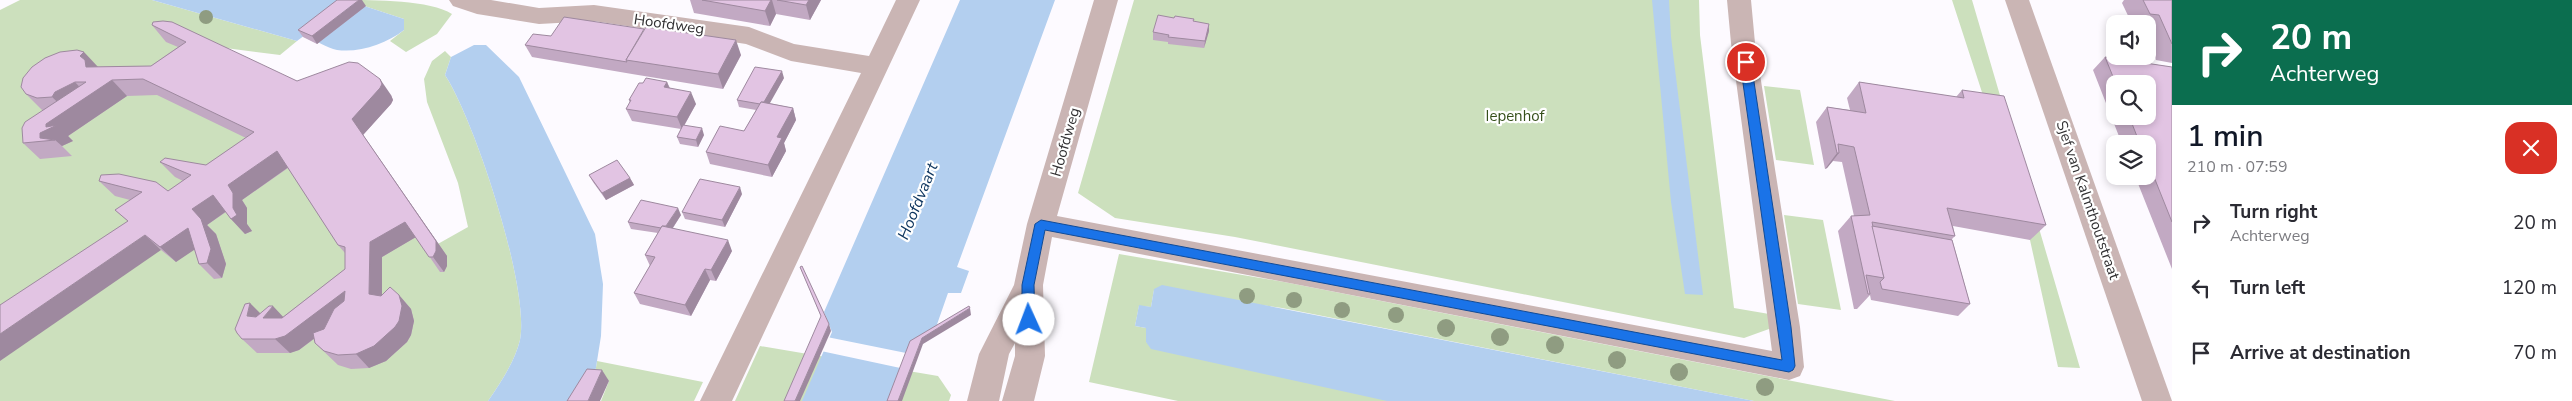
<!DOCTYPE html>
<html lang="en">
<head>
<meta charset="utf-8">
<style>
  :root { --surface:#fff; --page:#f7f7f7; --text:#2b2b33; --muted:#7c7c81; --accent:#111827 }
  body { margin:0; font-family:"Nunito Sans",sans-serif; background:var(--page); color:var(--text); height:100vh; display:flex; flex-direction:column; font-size:19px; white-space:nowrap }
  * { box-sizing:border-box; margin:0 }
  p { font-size:16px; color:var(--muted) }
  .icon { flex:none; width:28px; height:28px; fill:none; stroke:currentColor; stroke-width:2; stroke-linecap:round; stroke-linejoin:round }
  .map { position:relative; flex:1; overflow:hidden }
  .drawer { display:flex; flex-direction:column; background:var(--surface); width:400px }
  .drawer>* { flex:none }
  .hud { background:#0b6e4f; color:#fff; overflow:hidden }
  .tools { position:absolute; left:2106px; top:15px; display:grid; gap:10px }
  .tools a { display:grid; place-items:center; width:50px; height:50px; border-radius:10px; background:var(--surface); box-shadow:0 2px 8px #0003; font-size:25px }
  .pin { position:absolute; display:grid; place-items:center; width:42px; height:42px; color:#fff; margin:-21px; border:2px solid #fff; border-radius:50%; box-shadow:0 1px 5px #0007 }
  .me { position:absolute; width:55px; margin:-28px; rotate:358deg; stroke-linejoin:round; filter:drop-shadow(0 0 4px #0008) }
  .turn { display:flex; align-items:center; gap:18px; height:105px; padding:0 15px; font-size:22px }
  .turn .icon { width:65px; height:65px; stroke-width:2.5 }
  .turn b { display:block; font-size:35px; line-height:42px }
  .round { display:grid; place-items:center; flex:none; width:52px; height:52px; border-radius:15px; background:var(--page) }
  .head { display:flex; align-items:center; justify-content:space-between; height:85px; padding:0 15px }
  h1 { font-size:30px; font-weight:600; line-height:38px; color:var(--accent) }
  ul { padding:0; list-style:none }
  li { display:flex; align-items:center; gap:15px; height:65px; padding:0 15px }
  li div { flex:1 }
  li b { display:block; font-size:19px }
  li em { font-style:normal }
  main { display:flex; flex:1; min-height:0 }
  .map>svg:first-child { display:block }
</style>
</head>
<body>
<main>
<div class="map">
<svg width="2172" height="401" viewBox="0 0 2172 401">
  <rect width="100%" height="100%" fill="#fdfaff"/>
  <g fill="#cce0bd">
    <path d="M20,0h132l145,41 -17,14 -85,-11 241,201 32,-18 -10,-44 -31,-81 -3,-23 8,-18 13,-10 6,6 -6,18c30,46 85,213 75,265 -5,21 -20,44 -32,61h-488v-391z"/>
    <path d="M346,0c28,0 85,0 106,14l-15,20 -31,18 -16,-11 14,-11v-11z"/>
    <path d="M1134,0h565l1,35 34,273 41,7 -6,14 -25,9 -509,-101 -120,-19 -37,-25z"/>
    <path d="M1952,0h20l108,368 -22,-1 -28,-127z"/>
    <path d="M1764,86l36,4 14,75 -38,-5z"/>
    <path d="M1784,215l39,5 18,90 -43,-6z"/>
    <path d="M1119,254l165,28 611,119h-141l-472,-93 -128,-18 -3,17 -12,-1 -4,20 11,2v14l250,59h-218l-89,-19z"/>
    <path d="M760,346l178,30 13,19 -2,6h-214z"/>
    <path d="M597,361l106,21 -9,19h-93l8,-20 -15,-1z"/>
  </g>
  <g fill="#b3cfef">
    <path d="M152,0h194l58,19v11c-18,14 -44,23 -67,20 -10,-2 -22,-10 -32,-15l-8,6z"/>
    <path d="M960,0h95l-98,267 12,4 -8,22h-13l-14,40 -23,14 -21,54h-88l30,-69 -8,-20z"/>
    <path d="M1652,0h17l2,37 32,258 -18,-1 -14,-92z"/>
    <path d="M474,45h12l33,32 76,157 8,50 -2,52 -7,44 -14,21h-92c12,-17 27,-40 32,-61 10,-52 -45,-219 -75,-265l6,-18z"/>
    <path d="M1162,285l592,116h-367l-236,-52 -5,-7v-14l-11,-2 4,-21 12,2 3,-18z"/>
  </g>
  <path fill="#fdfaff" d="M827,337l84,17 -6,15 -84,-18z"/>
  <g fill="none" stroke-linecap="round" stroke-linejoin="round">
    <g fill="#cab5b4" fill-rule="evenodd">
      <path d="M449,0h42l48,8 55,-3 155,22 45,17 75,12 27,-56h24l-188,401h-32l161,-328 -70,-12 -45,-17 -152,-23 -55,3 -62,-10 -24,-8z"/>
      <path d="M1094,0h24l-61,216 715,135 -41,-308 -4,-43h24l4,43 45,284 4,40 -4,9 -11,4 -737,-143 -9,48 2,71 -11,45h-32l13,-45v-13l-6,11 -10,47h-32l12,-47 35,-69 13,-61z"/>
      <path d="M2005,0h24l143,401h-30z"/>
    </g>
  </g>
  <g fill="#8f9c81">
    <circle cx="206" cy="17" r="7"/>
    <circle cx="1247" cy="296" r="8"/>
    <circle cx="1294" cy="300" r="8"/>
    <circle cx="1342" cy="310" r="8"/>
    <circle cx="1396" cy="315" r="8"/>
    <circle cx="1446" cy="328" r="9"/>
    <circle cx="1500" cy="337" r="9"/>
    <circle cx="1555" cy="345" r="9"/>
    <circle cx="1617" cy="360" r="9"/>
    <circle cx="1679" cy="372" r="9"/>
    <circle cx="1765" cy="387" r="9"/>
  </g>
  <g fill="#c2a9c3" fill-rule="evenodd">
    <path d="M690,0h131l-11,20 -34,-6 -6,12 -76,-13z"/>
    <path d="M2124,0h48v63l-16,-3 -8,-19v-17h-16l-10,-21z"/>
    <path d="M366,6l-49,38 -14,-7 -5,-7z"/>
    <path d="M1194,21l15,10 -5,17 -36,-4v-2l-15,-2v-8z"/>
    <path d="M152,25l145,56 94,14 2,5 -2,4 -28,31 84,121v10l-3,6h-4l-24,-35 -34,20v38h17l12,14 3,12 -3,14 -4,7 -21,19 -17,7 -18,1 -13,-4 -23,-22 -1,-4 -15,11 -9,3h-33l-15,-14 18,-26 23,4 62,-48v-16l-7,-8 -50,-77 -46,32 5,8v16l5,7 -7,3 -14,-15 -5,-7 -19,13 9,9 10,30 -4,14 -8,1 -15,-15 -5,-15 -18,13 -15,-12 -46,-40 15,-10 -15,-4 -16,-15 69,10 15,-10 -8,-4 -15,-15 46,3 40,-27 -89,-43 -30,1 -59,40 5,5 -11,5 10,10 -32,3 -17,-16 20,-32 -17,-17 72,-27 53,-1 27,-19 -12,-5z"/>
    <path d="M525,45l216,10 -18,34 -91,-15 -100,-17z"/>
    <path d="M2105,57l67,10v202l-37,-93h13v-32h-26l-29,-74zM2115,84h33v32h-33z"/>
    <path d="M784,78l-15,25 24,5 3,12 -12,23 2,8 -14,26 -62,-13 -4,-12 38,-21 12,-21 -17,-3 -2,-7z"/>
    <path d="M667,82l3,6 26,16 -12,22 20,9 -6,12 -18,-3 -3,-7 4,-8 -49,-8 -6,-12 4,-6 -1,-3 14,-17z"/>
    <path d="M1859,82l97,15 6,-7 84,135 -16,15 -77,-14 2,10 -3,3 18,65 -12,12 -87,-16 -1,-5 -13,14h-3l-16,-78 13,-15h3l-12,-54 -9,-1 -6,7 -2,1 -9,-47 11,-15 23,3 -3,-12z"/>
    <path d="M589,175l41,3 4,7 -28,15 -13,-18z"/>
    <path d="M742,194l-17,33 -40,-8 -3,-7z"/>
    <path d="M681,215l-8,13 59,23 -16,30 -6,-1 -19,36 -51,-12 -6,-11 16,-27 -5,-11 13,-22 -27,-4 -3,-7z"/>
    <path d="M800,267l31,64 -10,-15z"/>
  </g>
  <g fill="#9e899f">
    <path d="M359,0h3l4,6 -49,38 -5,-8z"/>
    <path d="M771,0h1l4,14 -6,12 -5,-15z"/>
    <path d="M809,0h12l-11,20 -4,-15z"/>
    <path d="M1209,24v7l-5,17 1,-7z"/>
    <path d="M736,40l5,15 -18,34 -5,-15z"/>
    <path d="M84,52l15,16 -13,-1 -6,-11z"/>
    <path d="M782,71l2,7 -19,34 -3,-8z"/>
    <path d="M380,79l11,16 2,5 -2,4 -28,31 84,121v10l-3,6 -11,-15 -81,-138z"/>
    <path d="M112,80l15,16 -59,40 5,5 -11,5 -7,-6 -15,-2v-5l6,-6v-3l20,-14 -14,-13 3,-5 20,-10 13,14z"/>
    <path d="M667,82l5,13 -8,-8z"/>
    <path d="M691,92l5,12 -14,25 -5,-12z"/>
    <path d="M793,108l3,12 -12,23 2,8 -14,26 -4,-12 9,-28z"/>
    <path d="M702,128l2,7 -6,12 -2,-7z"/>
    <path d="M277,151l13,15 -48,34 5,8v16l5,7 -7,3 -14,-15 2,-11 -5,-23z"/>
    <path d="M1837,153h2l-12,15 -2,1z"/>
    <path d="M630,178l4,7 -28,15 -4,-7z"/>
    <path d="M740,187l2,7 -17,33 -3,-7z"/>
    <path d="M213,195l15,15 -21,15 9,9 10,30 -4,14 -15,-15 -15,-54z"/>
    <path d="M678,208l3,7 -13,20 -3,-7z"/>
    <path d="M405,222l11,15 -34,20v51l-13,-14 1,-52z"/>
    <path d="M188,228l15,16 -27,18 -16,-15z"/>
    <path d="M145,235l16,15 -161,111v-27z"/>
    <path d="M728,240l4,11 -16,30 -5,-11z"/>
    <path d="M705,269l5,11 -19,36 -6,-11z"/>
    <path d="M345,291l13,14 -59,45 -9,3 -15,-14z"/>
    <path d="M399,295l12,14 3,12 -3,14 -4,7 -21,19 -17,7 -13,-14z"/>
    <path d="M250,303l14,14 9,-11 14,15 -40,-5z"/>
    <path d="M970,308l1,7 -48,29 -21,57h-4l24,-63z"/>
    <path d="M829,324l2,7 -31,70h-5z"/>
    <path d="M602,370l7,11 -9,20h-12z"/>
  </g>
  <g fill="#e2c4e3" stroke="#9e899f">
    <path d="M337,0h22l-47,36 -14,-6z"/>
    <path d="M702,0h69l-6,11z"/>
    <path d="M777,0h32l-3,5z"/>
    <path d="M2143,0h29v44l-13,-29 -9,-1z"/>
    <path d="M1158,15l16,3 1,-2 19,3 -1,2 16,3 -4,17 -37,-4 1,-2 -16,-3z"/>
    <path d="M564,17l80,12 -18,31 1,2 -102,-17 8,-11 18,2z"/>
    <path d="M163,21l9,1 125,59 52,-19 9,1 22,16 2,5 -2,4 -28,31 84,122v10l-3,6h-4l-24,-35 -35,20 -1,52 12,2 9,-9 9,8 3,11 -3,15 -4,6 -21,19 -18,8 -18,1 -14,-4 -9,-8 -2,-10 11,-4 10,-20 10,-8 1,-10 -60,45 -10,3h-33l-5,-6 -2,-4 10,-25 5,-1 -3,13 9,1 13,-11h4l-10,12h19l63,-49v-22l-7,-2 -61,-94 -49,34 5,8v15l4,7 -6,4 -18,-24 -21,14 9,10 10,30 -4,14 -8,1 -11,-36 -28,19 -15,-12 -145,99v-29l128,-84 -13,-11 27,-18 -43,-11 2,-6 18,-1 37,8 12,9 23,-16 -31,-13 5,-4 41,7 48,-33 -111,-53 -31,1 -66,44v3l11,-2 -17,8v5l15,2 -32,3 -1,-15 3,-6 61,-40h-11l-20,10 -3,5 -15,1 -11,-4 -5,-7 2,-9 9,-11 13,-9 15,-6 17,-2 7,2 -4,4 5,4 1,7 65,-1 35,-24 -34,-17 1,-3z"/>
    <path d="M646,27l90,13 -18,34 -92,-14z"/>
    <path d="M2105,57l67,10v155l-24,-60v-18h-8l-11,-28h19v-32h-32z"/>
    <path d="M755,67l27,4 -18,31h-3l-1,2 -23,-4z"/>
    <path d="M646,78l21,4 -3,5 27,5 -14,25 -51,-8 5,-9h-2l10,-17h4z"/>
    <path d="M1859,82l105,16 -2,-8 42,6 42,129 -99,-17 8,28 -83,-14 12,56 -18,-3 4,19h-2l-17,-78 19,-1 -16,-68 -16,-3 1,9h-2l-10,-46 39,6z"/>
    <path d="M761,102l32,6 -16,29 5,1 -14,27 -62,-13 14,-26 24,5z"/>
    <path d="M683,125l19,3 -6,12 -19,-3z"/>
    <path d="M617,160l13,18 -28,15 -13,-18z"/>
    <path d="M700,179l40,8 -18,33 -40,-8z"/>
    <path d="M641,200l37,8 -12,18h-4l-1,2 -33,-6z"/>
    <path d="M662,226l66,14 -17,30 -6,-1 -20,36 -51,-12 21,-36 -10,-2z"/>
    <path d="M1872,226l80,14 18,64 -88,-15 -2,-7 4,-4z"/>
    <path d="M802,266l27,58 -34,77h-11l37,-85 -21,-49z"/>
    <path d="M969,306l1,2 -48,30 -24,63h-11l23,-60z"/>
    <path d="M587,369l15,1 -14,31h-21z"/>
  </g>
  <path fill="#1a73e8" stroke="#114b97" d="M1746,58l5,4 40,265 4,39 -2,4 -4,2 -744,-142 -11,55 1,35 -6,6 -7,-6v-35l13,-61 6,-4 741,140 -42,-298z"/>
  <g text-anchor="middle" stroke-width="4.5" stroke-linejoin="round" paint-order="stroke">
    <g font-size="15" fill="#313032" stroke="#fff">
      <text transform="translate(669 24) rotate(8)" y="5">Hoofdweg</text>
      <text transform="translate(1065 142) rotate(-74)" y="5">Hoofdweg</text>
      <text transform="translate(2088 200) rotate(71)" y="5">Sjef van Kalmthoutstraat</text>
    </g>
    <g font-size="15" fill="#354f1a" stroke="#fff">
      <text x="1515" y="121">Iepenhof</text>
    </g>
    <g font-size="16" font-style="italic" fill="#0f3760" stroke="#fff">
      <text transform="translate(917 201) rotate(-68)" y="6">Hoofdvaart</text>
    </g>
  </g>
</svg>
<div class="tools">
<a><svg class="icon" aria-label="sound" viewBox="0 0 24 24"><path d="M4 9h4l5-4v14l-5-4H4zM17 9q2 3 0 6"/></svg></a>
<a><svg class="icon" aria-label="search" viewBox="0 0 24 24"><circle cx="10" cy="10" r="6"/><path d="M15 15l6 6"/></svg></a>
<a><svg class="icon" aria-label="layers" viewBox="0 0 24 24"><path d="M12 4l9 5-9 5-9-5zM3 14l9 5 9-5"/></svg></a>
</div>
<div class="pin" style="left:1746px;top:62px;background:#d93025"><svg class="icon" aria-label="arrive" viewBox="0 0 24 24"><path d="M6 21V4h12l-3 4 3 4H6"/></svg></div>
<svg class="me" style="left:1029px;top:320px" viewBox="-20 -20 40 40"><circle r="19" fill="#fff"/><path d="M0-13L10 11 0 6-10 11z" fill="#1a73e8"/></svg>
</div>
<section class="drawer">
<div class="hud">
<div class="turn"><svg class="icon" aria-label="right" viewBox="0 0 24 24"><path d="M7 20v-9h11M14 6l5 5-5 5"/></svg><div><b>20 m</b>Achterweg</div></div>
</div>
<div class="head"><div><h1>1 min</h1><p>210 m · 07:59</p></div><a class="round" style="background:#d93025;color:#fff"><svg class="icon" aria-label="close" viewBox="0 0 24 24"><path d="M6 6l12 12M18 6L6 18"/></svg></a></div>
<ul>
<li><svg class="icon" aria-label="right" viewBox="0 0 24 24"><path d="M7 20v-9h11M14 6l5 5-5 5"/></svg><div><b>Turn right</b><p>Achterweg</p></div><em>20 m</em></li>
<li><svg class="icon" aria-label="left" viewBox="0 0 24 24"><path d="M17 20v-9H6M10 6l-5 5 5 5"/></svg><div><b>Turn left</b></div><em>120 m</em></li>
<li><svg class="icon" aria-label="arrive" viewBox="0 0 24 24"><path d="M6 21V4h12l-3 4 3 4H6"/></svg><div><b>Arrive at destination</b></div><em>70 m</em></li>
</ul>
</section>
</main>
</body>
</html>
